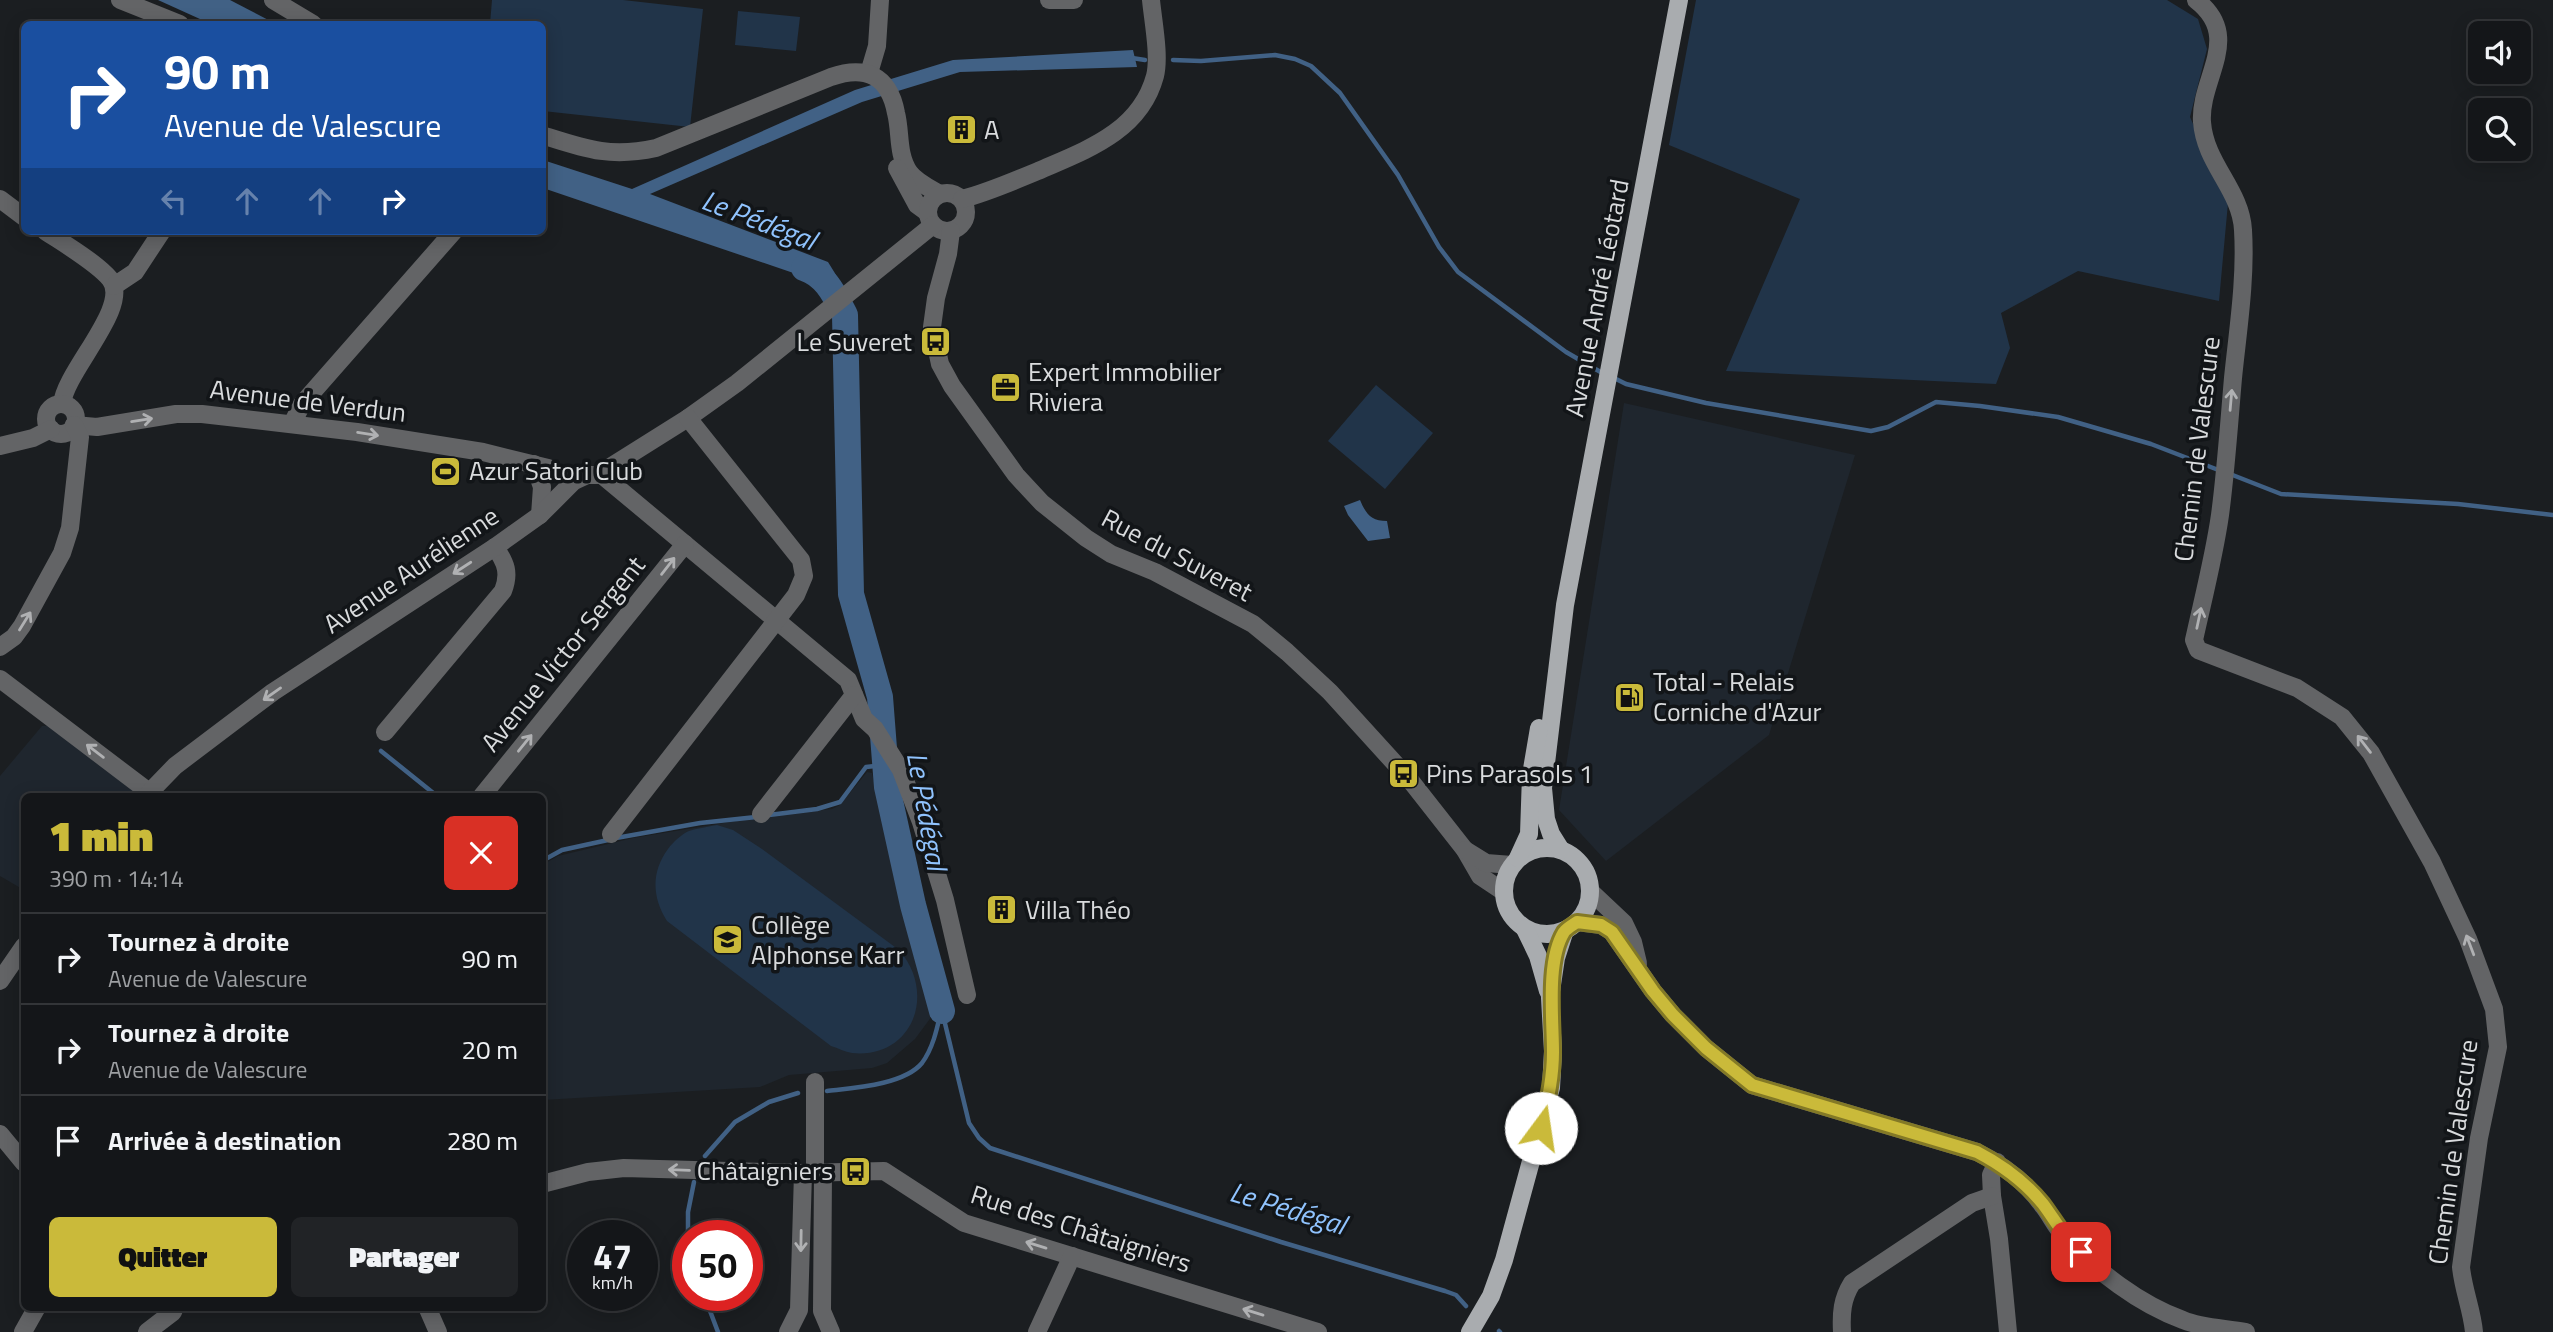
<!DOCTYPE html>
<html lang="fr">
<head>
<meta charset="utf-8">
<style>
  :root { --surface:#141619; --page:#212326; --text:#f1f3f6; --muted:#9d9fa2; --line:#333538; --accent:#caba3a }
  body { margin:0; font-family:"Titillium Web",sans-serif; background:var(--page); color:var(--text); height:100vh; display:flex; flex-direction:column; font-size:26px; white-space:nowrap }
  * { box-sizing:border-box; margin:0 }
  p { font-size:23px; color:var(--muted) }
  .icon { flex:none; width:38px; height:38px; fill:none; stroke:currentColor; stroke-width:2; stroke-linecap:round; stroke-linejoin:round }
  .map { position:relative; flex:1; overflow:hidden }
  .panel { position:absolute; left:21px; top:793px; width:525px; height:518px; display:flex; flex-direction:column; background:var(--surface); border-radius:10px; box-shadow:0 4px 18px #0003,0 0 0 2px var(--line) }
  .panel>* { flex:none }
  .top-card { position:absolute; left:21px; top:21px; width:525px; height:214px; border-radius:10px; box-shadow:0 4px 18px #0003,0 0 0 2px var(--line); background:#1a4fa0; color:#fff; overflow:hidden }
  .buttons { position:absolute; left:2468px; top:21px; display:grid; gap:14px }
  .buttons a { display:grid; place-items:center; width:63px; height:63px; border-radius:10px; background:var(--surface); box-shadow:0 4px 18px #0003,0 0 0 2px var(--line); font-size:35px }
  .speed { position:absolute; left:567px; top:1220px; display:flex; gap:14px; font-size:35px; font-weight:700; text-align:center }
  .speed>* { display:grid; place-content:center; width:91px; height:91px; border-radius:50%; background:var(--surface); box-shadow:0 4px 18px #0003,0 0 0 2px var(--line); line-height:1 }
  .speed small { font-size:18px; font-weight:400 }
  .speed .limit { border:10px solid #d22; background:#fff; color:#111 }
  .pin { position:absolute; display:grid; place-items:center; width:60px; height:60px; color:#fff; margin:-30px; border-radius:14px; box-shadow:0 4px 10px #0006 }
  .me { position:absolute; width:77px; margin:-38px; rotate:14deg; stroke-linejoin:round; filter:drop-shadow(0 0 5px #0008) }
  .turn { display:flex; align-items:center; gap:24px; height:147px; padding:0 28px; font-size:32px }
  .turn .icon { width:91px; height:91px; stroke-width:2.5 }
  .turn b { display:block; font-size:49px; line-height:60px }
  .lanes { display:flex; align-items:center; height:66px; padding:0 28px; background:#0003; justify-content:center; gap:35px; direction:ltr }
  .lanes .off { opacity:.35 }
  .round { display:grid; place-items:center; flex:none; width:74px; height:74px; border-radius:10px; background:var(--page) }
  .headline { display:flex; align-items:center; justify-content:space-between; height:119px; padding:0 28px }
  h1 { font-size:42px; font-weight:800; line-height:52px; color:var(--accent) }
  .cta { display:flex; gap:14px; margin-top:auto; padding:14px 28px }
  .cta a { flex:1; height:80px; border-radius:10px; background:var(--accent); color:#111; font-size:28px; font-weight:800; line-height:80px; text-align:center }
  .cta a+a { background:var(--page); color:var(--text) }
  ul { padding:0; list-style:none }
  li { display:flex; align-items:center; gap:21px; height:91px; padding:0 28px; border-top:2px solid var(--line) }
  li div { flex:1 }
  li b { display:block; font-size:26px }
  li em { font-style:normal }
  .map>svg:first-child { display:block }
</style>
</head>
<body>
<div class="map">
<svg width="2553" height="1332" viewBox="0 0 2553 1332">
  <rect width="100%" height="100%" fill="#1b1e21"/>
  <g fill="#1f262e">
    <path d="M1624,403l231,52 -86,280 -163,126 -47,-51z"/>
    <path d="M53,725l85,63 -6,8h-108v94l-24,-14v-100l42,-50z"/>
    <path d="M867,772l5,1 60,243 -17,23 -28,24 -15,5 -83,7 -29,12 -217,13 -1,-235 16,-9 75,-18 121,-20 78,-9 8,-4z"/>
  </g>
  <g fill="#213449">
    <path d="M492,0h131l80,9 -13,118 -147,-16 -1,-87h-52z"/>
    <path d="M1696,0h471l31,19 9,30 -17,68 38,86 -9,98 -141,-30 -77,42 9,35 -14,36 -270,-13 74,-172 -131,-54z"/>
    <path d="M738,11l62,6 -4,34 -61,-6z"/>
    <path d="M1376,385l57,48 -48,56 -57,-48z"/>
    <path d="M717,825l16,5 29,19 137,101c38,43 14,109 -47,103 -7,-1 -14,-5 -21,-7l-164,-125c-15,-24 -16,-49 1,-72 5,-7 14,-15 21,-18 9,-3 19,-4 28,-6z"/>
  </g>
  <g fill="#416185">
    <path d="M158,0h72l46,24h-65z"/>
    <path d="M1133,50l4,17 -177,5 -98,30 -212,92 178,68 13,21 -15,11 -15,-15 -268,-91v-28l89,29 223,-99 98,-30z"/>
    <path d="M1360,500c6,14 11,21 27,21l3,17 -22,3 -20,-26 -4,-9z"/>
  </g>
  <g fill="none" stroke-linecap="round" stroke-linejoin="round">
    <g stroke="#416185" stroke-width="4.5">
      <path d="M1132,58l13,2"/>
      <path d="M1173,60l28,1 74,-6 20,4 16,7 29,27 58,82 41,72 19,25 108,80 38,22"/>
      <path d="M1612,377l14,7 80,19 165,28 17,-4 48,-25 44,4 78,11 93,27 70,27"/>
      <path d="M2230,474l51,20 177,10 95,11"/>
      <path d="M381,751l56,45"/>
      <path d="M769,815l48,-6 23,-7 26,-35 18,-2"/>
      <path d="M616,838l84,-15 56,-6"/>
      <path d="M542,861l20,-11 46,-10"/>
      <path d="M942,1011l27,112 10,15 11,10 291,94 164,49 11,4 10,11"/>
      <path d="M827,1091c25,-3 77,-6 95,-28 11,-15 15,-34 19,-52"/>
      <path d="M705,1156l30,-34 34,-20 29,-9"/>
      <path d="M688,1252v-40l6,-30"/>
      <path d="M704,1295l14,37"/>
      <path d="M1499,1331l1,1"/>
    </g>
    <path stroke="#416185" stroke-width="26" d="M804,268c22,7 31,28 41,47l6,279 29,103 7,90 26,118 29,106"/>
    <g stroke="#636466" stroke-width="18">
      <path d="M120,0l60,24"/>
      <path d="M273,0l40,24"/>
      <path d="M1049,0h25"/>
      <path d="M2196,0c48,37 3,78 6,122 3,42 39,68 41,108 3,49 -5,99 -10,148 -4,46 -7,92 -13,137 -6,42 -17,84 -26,125l4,10 99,38 45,29 29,36 61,109 36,77 26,70 4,38 -19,91 -18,129c2,22 11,43 13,65"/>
      <path d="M869,73l8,-27 3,-46"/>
      <path d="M542,135c44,14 68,23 114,13l175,-71c34,-12 58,-2 65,36 5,19 1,41 13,59 7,10 20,16 31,22"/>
      <path d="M897,168l20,37 11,8"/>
      <circle cx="947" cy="212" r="19"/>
      <path d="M0,199l24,18"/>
      <path d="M962,199c27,-7 51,-18 76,-28 48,-21 102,-39 117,-95 5,-20 -2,-55 -4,-76"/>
      <path d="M45,231c18,12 52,32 65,48 22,27 -45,92 -48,125"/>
      <path d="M951,231l-3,23 -12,44 -4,29 8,37 12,22 64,89 26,28 44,35 25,16 44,18 98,52 34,28 43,40 80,88 55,70 15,26 24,16"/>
      <path d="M114,286l21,-14 27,-41"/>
      <circle cx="61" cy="419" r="15"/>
      <path d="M292,424l10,-20 152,-173"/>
      <path d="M74,425l23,2 79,-13h26l155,18 126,20 65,16 26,13"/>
      <path d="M0,446l33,-8 18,-9"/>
      <path d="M534,464l8,23 -2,28"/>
      <path d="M602,475l246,205 16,39 11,10 26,41 20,52 24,78 22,95"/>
      <path d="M0,647l14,-10 8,-11 40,-73 8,-25 10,-91 -6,-12"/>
      <path d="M0,679l149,113"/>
      <path d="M385,732l118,-141c7,-18 3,-28 -8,-44"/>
      <path d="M146,796l29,-30 98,-74 222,-145 45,-32 34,-34 13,-6h15l8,-8 78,-49 49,-35 196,-158"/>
      <path d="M482,796l203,-252"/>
      <path d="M761,814l93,-119"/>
      <path d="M611,834l185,-239 8,-19 -3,-16 -113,-142"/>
      <path d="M1465,850l21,13 26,2"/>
      <path d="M1590,891l34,32 9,19 5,21"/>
      <path d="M1577,922l24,3 11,7 41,59 20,24 33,33 46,37 225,67c26,13 49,30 66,54 8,10 13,22 22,31 31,34 74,67 118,83 19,8 43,8 63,12"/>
      <path d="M0,981l24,-35"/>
      <path d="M815,1082v91"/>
      <path d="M0,1134l24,29"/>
      <path d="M1997,1162l-6,13 1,21 7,43 9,93"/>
      <path d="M823,1173l-1,138 9,21"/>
      <path d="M542,1184l46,-12 36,-4 179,5 81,-2 80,52 354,109"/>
      <path d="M427,1307l11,25"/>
      <path d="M23,1332l14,-25"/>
      <path d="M147,1332l26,-20 2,-5"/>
      <path d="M788,1332l11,-22 4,-137"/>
      <path d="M1037,1332l35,-76"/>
      <path d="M1842,1332c-1,-19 0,-33 10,-49l120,-80 20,-7"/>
    </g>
    <g stroke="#a9acaf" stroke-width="18">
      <circle cx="1547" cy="891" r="43"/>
      <path d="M1561,850l-10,-16 -5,-15 -3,-31 22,-183 114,-605"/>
      <path d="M1518,858l11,-24 2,-59 8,-47"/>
      <path d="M1525,929l13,27 10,35"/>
      <path d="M1470,1332l21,-36 13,-36 47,-172 2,-37 -3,-53 6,-40 9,-28"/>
    </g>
  </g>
  <defs><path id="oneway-shaft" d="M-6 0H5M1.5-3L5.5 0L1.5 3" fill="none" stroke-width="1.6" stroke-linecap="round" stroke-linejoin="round" transform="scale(1.75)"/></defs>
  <g stroke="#b0b1b3">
    <use href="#oneway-shaft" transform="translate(2231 400) rotate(-85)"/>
    <use href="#oneway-shaft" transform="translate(142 420) rotate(-9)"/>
    <use href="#oneway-shaft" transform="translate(368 434) rotate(9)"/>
    <use href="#oneway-shaft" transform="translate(668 566) rotate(-52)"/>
    <use href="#oneway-shaft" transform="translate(462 568) rotate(147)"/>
    <use href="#oneway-shaft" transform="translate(2199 618) rotate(-78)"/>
    <use href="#oneway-shaft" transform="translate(25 621) rotate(-58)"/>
    <use href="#oneway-shaft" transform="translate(272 694) rotate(145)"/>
    <use href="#oneway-shaft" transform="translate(525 743) rotate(-51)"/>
    <use href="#oneway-shaft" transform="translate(2364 744) rotate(-128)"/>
    <use href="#oneway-shaft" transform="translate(95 751) rotate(-143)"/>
    <use href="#oneway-shaft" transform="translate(2470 945) rotate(-111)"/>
    <use href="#oneway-shaft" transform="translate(679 1170) rotate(-178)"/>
    <use href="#oneway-shaft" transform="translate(801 1241) rotate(91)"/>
    <use href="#oneway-shaft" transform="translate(1036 1245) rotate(-163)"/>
    <use href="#oneway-shaft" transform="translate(1253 1312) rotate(-163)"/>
  </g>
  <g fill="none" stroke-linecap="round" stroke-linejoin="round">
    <defs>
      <path id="route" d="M1541,1128c7,-26 12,-50 12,-76 0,-33 -7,-91 11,-120 3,-4 9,-7 13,-10l24,3 11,7 41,59 20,24 33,33 46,37 225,67c25,13 48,30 66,52 14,19 20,32 38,48"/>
    </defs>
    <use href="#route" stroke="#837926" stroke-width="18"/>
    <use href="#route" stroke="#caba3a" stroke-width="12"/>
  </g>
  <defs>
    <symbol id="building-square" viewBox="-11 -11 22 22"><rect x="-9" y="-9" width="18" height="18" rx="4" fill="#caba3a" stroke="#121518"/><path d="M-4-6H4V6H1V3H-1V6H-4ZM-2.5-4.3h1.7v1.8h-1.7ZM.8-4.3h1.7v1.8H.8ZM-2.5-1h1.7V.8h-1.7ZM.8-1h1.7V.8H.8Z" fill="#111"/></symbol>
    <symbol id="bus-square" viewBox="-11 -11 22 22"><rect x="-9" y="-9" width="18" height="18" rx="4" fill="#caba3a" stroke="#121518"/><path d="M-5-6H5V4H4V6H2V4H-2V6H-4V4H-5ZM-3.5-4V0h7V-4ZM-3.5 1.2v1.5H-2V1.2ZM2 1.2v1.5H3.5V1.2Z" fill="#111"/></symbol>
    <symbol id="office-square" viewBox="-11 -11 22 22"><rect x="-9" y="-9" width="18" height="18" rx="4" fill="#caba3a" stroke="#121518"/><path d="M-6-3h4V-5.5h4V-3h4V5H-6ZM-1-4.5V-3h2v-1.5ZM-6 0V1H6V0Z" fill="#111"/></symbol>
    <symbol id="stadium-square" viewBox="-11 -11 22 22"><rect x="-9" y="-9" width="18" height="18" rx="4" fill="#caba3a" stroke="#121518"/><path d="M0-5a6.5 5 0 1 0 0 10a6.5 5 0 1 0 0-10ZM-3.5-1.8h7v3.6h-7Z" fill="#111"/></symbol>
    <symbol id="fuel-square" viewBox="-11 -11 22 22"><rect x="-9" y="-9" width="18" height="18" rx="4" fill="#caba3a" stroke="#121518"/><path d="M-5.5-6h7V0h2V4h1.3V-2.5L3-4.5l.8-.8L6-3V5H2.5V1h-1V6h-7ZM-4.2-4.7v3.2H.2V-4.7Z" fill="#111"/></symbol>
    <symbol id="school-square" viewBox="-11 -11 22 22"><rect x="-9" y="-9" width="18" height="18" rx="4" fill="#caba3a" stroke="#121518"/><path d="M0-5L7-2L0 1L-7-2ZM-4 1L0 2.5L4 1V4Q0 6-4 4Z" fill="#111"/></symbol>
  </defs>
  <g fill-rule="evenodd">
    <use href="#building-square" x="944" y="112" width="35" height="35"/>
    <use href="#bus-square" x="918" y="324" width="35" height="35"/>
    <use href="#office-square" x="988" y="370" width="35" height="35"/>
    <use href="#stadium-square" x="428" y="454" width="35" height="35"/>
    <use href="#fuel-square" x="1612" y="680" width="35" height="35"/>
    <use href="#bus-square" x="1386" y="756" width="35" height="35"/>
    <use href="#building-square" x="984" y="892" width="35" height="35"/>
    <use href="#school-square" x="710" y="922" width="35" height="35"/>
    <use href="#bus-square" x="838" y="1154" width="35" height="35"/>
  </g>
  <g text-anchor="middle" stroke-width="7" stroke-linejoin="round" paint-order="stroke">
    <g font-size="26" fill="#d9dbdd" stroke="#121518" text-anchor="start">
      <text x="984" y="139">A</text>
      <text x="912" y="351" text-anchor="end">Le Suveret</text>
      <text x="1028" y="381">Expert Immobilier<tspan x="1028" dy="30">Riviera</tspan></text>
      <text x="469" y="480">Azur Satori Club</text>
      <text x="1653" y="691">Total - Relais<tspan x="1653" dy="30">Corniche d'Azur</tspan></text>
      <text x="1426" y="783">Pins Parasols 1</text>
      <text x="1025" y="919">Villa Théo</text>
      <text x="751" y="934">Collège<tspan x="751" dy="30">Alphonse Karr</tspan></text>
      <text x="833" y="1180" text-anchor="end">Châtaigniers</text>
    </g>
    <g font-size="26" fill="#d9dbdd" stroke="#121518">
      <text transform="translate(1597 298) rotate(-79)" y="9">Avenue André Léotard</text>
      <text transform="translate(308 401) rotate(7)" y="9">Avenue de Verdun</text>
      <text transform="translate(2197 449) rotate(-83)" y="9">Chemin de Valescure</text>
      <text transform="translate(1177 555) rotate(28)" y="9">Rue du Suveret</text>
      <text transform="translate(411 570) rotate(-34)" y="9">Avenue Aurélienne</text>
      <text transform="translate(563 654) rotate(-51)" y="9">Avenue Victor Sergent</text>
      <text transform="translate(2453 1152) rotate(-82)" y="9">Chemin de Valescure</text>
      <text transform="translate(1081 1229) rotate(18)" y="9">Rue des Châtaigniers</text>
    </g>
    <g font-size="28" font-style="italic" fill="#90c3fe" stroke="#121518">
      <text transform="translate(759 220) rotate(21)" y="10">Le Pédégal</text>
      <text transform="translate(927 811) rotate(80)" y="10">Le Pédégal</text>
      <text transform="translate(1288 1208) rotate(17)" y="10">Le Pédégal</text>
    </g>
  </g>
</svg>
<div class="buttons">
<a><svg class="icon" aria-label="sound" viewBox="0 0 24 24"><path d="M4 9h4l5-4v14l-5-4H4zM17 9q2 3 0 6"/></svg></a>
<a><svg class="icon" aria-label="search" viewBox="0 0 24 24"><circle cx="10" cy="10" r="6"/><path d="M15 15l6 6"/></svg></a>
</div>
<div class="speed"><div>47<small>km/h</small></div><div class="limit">50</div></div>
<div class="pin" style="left:2081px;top:1252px;background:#d93025"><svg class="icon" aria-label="arrive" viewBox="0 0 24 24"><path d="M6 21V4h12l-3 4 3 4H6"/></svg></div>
<svg class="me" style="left:1541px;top:1128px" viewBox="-20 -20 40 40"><circle r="19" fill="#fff"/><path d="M0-13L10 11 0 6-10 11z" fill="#caba3a"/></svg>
<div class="top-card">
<div class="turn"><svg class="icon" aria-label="right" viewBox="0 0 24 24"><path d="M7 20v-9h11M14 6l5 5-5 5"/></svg><div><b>90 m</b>Avenue de Valescure</div></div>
<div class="lanes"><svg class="icon off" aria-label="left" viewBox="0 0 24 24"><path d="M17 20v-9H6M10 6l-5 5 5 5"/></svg><svg class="icon off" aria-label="ahead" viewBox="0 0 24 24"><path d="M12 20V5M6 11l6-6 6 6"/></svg><svg class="icon off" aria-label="ahead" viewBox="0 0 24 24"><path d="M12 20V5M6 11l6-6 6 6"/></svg><svg class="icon" aria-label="right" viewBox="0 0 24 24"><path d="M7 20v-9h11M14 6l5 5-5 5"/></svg></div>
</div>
<section class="panel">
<div class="headline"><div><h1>1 min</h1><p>390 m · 14:14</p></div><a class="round" style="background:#d93025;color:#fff"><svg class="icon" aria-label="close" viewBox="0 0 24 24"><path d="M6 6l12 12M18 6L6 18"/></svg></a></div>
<ul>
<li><svg class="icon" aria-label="right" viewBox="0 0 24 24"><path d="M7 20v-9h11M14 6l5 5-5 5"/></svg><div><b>Tournez à droite</b><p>Avenue de Valescure</p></div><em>90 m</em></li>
<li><svg class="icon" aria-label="right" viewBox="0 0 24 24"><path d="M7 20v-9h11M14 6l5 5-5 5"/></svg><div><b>Tournez à droite</b><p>Avenue de Valescure</p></div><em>20 m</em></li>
<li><svg class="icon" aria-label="arrive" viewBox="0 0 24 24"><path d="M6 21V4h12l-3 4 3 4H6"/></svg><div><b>Arrivée à destination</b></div><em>280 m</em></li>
</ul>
<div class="cta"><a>Quitter</a><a>Partager</a></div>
</section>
</div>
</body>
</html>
